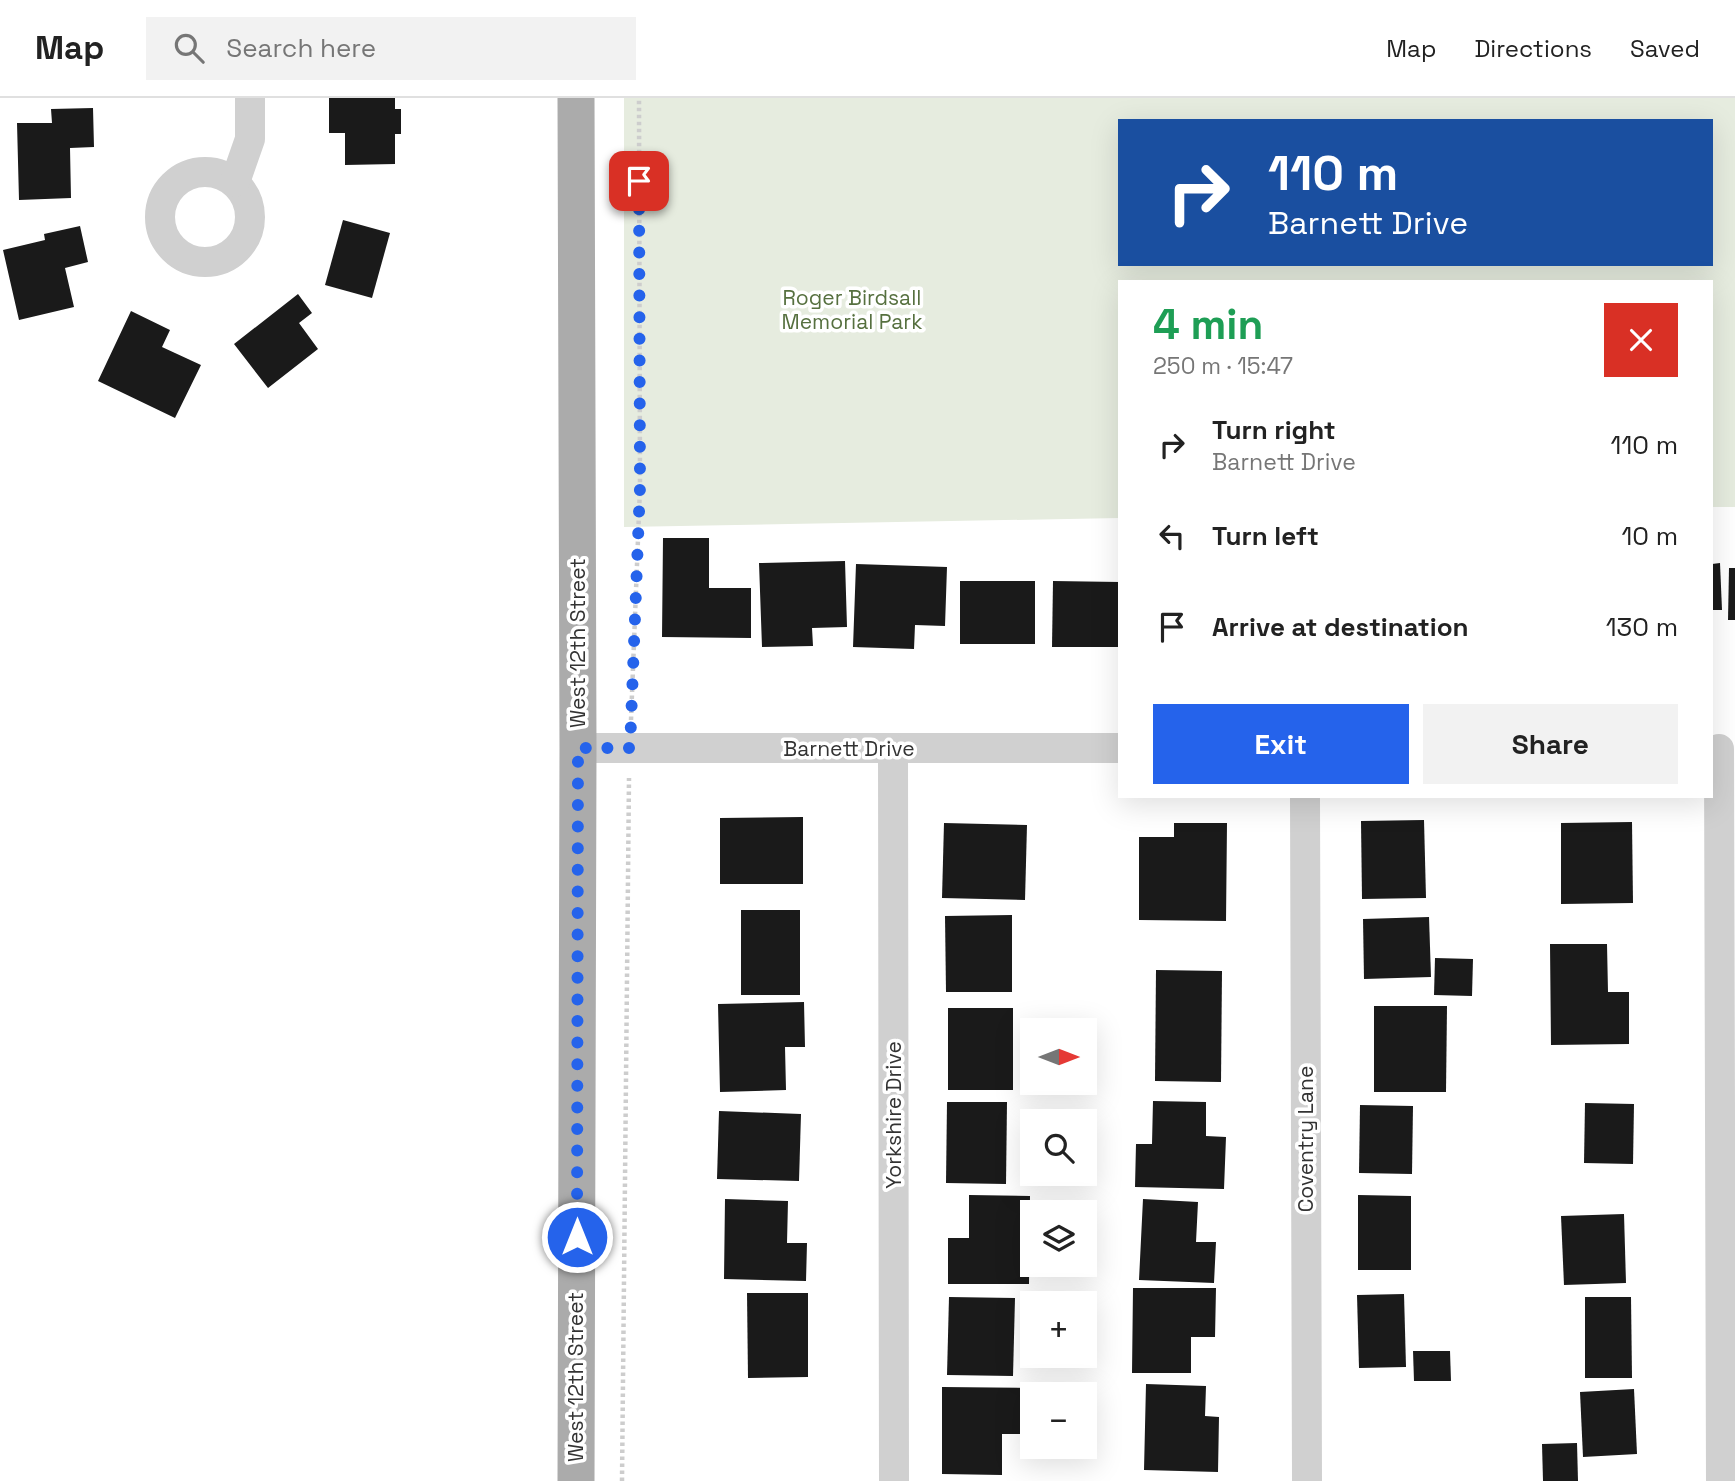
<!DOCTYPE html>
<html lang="en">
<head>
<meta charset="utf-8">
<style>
  :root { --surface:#fff; --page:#f2f2f2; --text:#222; --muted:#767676; --line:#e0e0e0; --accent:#2563eb }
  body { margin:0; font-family:"Space Grotesk",sans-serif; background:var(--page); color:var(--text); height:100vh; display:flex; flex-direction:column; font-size:26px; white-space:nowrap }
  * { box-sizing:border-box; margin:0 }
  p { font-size:23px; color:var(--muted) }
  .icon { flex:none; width:38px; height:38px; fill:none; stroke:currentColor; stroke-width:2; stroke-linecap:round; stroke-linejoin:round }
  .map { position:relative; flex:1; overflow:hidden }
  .side { position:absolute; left:1118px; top:182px; width:595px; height:518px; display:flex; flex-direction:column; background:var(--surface); border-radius:0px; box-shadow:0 7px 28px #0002 }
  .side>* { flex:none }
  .top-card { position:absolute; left:1118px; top:21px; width:595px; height:147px; border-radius:0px; box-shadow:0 7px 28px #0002; background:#1a4fa0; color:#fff; overflow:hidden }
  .needle { width:46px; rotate:90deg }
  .fabs { position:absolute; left:1020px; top:920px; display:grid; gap:14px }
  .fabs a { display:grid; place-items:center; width:77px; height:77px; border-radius:0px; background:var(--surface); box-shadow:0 7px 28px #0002; font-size:35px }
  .pin { position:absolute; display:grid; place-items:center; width:60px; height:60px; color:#fff; margin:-30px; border-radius:14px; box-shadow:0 4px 10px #0006 }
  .me { position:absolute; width:77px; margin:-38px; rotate:0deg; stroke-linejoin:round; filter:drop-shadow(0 0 5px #0008) }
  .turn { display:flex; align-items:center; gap:24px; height:147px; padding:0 35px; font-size:32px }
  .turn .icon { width:91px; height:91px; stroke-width:2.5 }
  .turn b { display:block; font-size:49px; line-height:60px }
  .round { display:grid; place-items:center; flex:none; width:74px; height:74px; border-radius:0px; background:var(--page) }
  .headline { display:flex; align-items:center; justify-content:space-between; height:119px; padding:0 35px }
  h1 { font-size:42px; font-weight:700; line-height:52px; color:#1e9e55 }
  .cta { display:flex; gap:14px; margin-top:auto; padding:14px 35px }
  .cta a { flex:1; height:80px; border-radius:0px; background:var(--accent); color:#fff; font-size:28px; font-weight:700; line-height:80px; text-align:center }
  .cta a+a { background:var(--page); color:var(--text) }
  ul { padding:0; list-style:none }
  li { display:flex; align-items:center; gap:21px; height:91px; padding:0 35px }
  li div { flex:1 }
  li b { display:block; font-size:26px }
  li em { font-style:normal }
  header { display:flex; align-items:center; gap:42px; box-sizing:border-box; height:98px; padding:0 35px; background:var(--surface); border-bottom:2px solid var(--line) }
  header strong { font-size:33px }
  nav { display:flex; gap:38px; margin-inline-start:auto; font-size:24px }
  .search { width:490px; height:63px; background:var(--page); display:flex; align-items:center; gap:18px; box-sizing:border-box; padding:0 24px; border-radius:0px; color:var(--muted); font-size:26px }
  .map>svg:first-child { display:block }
</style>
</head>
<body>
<header>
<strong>Map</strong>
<div class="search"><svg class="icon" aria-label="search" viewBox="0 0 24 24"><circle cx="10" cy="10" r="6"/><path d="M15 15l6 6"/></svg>Search here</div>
<nav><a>Map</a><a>Directions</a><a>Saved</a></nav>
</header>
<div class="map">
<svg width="1735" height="1383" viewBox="0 0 1735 1383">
  <rect width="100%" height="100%" fill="#fff"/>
  <path fill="#e6ecdf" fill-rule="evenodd" d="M624,0h1111v409h-23v-225h-592v236l-496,9zM1120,23h592v143h-592z"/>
  <g fill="#1a1a1a">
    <path d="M329,0h66v11h6v25h-6v30l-50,1v-32h-16z"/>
    <path d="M93,10l1,39 -24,1 1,50 -52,2 -2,-77h35l-1,-14z"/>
    <path d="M343,122l47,13 -18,65 -47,-13z"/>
    <path d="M80,128l8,36 -23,6 9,39 -55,13 -16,-70 42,-10 -1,-6z"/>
    <path d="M298,196l14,19 -13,10 19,26 -50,39 -34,-44z"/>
    <path d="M131,213l39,19 -8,17 39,18 -26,53 -77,-37z"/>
    <path d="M663,440h46v50h42v50l-89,-1z"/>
    <path d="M845,463l2,66 -35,1 1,18 -51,1 -3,-84z"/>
    <path d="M1720,465l2,47h-10v-46z"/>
    <path d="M856,466l91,3 -2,59 -30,-1 -1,24 -61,-2z"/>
    <path d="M1729,470h6v52h-7z"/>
    <rect x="960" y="483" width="75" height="63"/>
    <path d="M1053,483l67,1v65h-68z"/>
    <path d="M803,719v67h-83v-66z"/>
    <path d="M1424,722l2,78 -64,1 -1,-78z"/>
    <path d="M1632,724l1,81 -72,1v-81z"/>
    <path d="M944,725l83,2 -2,75 -83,-2z"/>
    <path d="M1174,725h53l-1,98 -87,-1v-83h35z"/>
    <rect x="741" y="812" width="59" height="85"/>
    <path d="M1012,817v77h-66l-1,-76z"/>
    <path d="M1429,819l2,60 -67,2 -1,-60z"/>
    <path d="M1550,846h57l1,48h21v52l-78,1z"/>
    <path d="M1435,860l38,1 -1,37 -38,-1z"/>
    <path d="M1156,872l66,1 -1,111 -66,-1z"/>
    <path d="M804,904l1,45h-20l1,43 -66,2 -2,-88z"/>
    <path d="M1374,908h73l-1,86h-72z"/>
    <rect x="948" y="910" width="65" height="82"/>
    <path d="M1153,1003l53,1v34l20,1 -2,52 -89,-2 1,-43h16z"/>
    <path d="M947,1004h60l-1,82 -60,-1z"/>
    <path d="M1585,1005l49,1 -1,60 -49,-1z"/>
    <path d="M1360,1007l53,1 -1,68 -53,-1z"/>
    <path d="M719,1013l82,3 -2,67 -82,-2z"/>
    <path d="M969,1097l61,1 -1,88h-81v-46h21z"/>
    <path d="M1358,1097l53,1v74h-53z"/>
    <path d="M725,1101l63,2 -1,42h20l-1,38 -82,-2z"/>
    <path d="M1143,1101l55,3 -2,40h20l-2,41 -75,-3z"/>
    <path d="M1624,1116l2,69 -62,2 -3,-69z"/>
    <path d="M1133,1190h83l-1,49h-24v36h-59z"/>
    <path d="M747,1195h61v84l-60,1z"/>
    <path d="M1404,1196l2,73 -47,1 -2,-73z"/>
    <path d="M949,1199l66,1 -2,78 -66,-1z"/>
    <path d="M1585,1199h46l1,81h-47z"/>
    <path d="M1413,1253h37l1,30h-37z"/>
    <path d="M1146,1286l60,2 -1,30 14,1 -1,55 -74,-2z"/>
    <path d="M942,1289l91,1 -1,46h-30v41l-60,-1z"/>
    <path d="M1634,1291l3,65 -54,3 -3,-65z"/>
    <path d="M1577,1345l1,38h-35l-1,-37z"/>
  </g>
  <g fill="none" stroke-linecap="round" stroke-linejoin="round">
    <g stroke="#cdcdcd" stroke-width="4.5" stroke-dasharray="3.5 3.5" stroke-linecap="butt">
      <path d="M631,622l9,-233 -1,-389"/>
      <path d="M622,1383l7,-703"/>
    </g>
    <g stroke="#d0d0d0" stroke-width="30">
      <circle cx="205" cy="119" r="45"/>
      <path d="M235,84l15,-43v-41"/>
      <path d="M578,650h542"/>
      <path d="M893,651l1,732"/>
      <path d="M1719,651l2,732"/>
      <path d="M1305,698l2,685"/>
    </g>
    <path stroke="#ababab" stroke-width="37" d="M576,1383l2,-733 -2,-650"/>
  </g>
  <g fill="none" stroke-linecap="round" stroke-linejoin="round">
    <path stroke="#2563eb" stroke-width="12" stroke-dasharray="0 21.6" d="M577,1139l1,-489h52l10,-261 -1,-306"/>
  </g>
  <g text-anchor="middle" stroke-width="7" stroke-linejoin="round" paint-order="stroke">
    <g font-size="21" fill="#56703f" stroke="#fff">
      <text x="852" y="207">Roger Birdsall<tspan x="852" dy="24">Memorial Park</tspan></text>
    </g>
    <g font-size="21" fill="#333" stroke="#fff">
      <text transform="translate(578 545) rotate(-90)" y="7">West 12th Street</text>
      <text x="849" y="658">Barnett Drive</text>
      <text transform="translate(894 1017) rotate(-90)" y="7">Yorkshire Drive</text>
      <text transform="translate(1306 1041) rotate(-90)" y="7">Coventry Lane</text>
      <text transform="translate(576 1279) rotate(-90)" y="7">West 12th Street</text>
    </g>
  </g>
</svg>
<div class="fabs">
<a><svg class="needle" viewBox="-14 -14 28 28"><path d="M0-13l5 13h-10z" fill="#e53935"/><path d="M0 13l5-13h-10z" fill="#767676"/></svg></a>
<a><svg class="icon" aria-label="search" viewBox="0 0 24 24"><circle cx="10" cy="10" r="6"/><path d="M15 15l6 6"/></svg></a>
<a><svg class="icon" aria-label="layers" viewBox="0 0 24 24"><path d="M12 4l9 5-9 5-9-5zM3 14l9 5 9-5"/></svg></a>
<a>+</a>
<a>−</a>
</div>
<div class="pin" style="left:639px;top:83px;background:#d93025"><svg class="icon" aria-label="arrive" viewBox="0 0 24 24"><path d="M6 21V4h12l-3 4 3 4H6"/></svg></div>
<svg class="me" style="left:577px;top:1139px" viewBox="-20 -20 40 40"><circle r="17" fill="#2563eb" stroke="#fff" stroke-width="3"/><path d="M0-11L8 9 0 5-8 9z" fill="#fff"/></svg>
<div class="top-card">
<div class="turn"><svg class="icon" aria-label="right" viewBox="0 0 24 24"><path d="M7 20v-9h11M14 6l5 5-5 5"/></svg><div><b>110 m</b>Barnett Drive</div></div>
</div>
<section class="side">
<div class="headline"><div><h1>4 min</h1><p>250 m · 15:47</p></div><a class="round" style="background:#d93025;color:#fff"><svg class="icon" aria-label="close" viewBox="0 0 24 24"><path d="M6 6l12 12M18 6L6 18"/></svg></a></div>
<ul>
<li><svg class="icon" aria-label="right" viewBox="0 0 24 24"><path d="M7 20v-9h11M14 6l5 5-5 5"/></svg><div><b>Turn right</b><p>Barnett Drive</p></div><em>110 m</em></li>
<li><svg class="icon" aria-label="left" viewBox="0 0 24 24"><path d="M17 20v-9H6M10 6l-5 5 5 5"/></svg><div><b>Turn left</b></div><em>10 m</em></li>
<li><svg class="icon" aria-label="arrive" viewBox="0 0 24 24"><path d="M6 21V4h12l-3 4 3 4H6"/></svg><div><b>Arrive at destination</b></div><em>130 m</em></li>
</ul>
<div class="cta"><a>Exit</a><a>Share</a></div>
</section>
</div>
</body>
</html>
